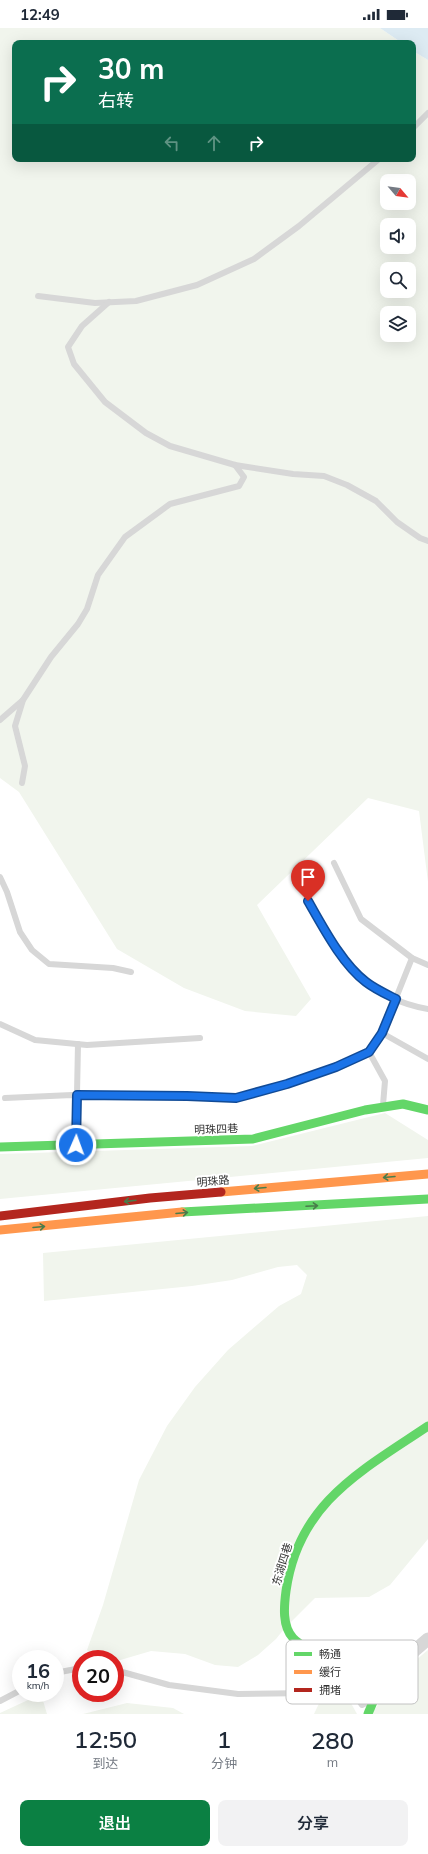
<!DOCTYPE html>
<html lang="zh">
<head>
<meta charset="utf-8">
<style>
  :root { --surface:#fff; --page:#f2f2f3; --text:#1f2937; --muted:#747a83; --accent:#0b8043 }
  body { margin:0; font-family:Mulish,"Noto Sans SC",sans-serif; background:var(--page); color:var(--text); height:100vh; display:flex; flex-direction:column; font-size:15px; white-space:nowrap }
  * { box-sizing:border-box; margin:0 }
  p { font-size:13px; color:var(--muted) }
  .icon { flex:none; width:22px; height:22px; fill:none; stroke:currentColor; stroke-width:2; stroke-linecap:round; stroke-linejoin:round }
  .map { position:relative; height:1686px; overflow:hidden }
  .sheet { display:flex; flex-direction:column; background:var(--surface); flex:1 }
  .sheet>* { flex:none }
  .banner { position:absolute; left:12px; top:12px; width:404px; height:122px; border-radius:8px; box-shadow:0 4px 16px #0002; background:#0b6e4f; color:#fff; overflow:hidden }
  .needle { width:26px; rotate:119deg }
  .buttons { position:absolute; left:380px; top:146px; display:grid; gap:8px }
  .buttons a { display:grid; place-items:center; width:36px; height:36px; border-radius:8px; background:var(--surface); box-shadow:0 4px 16px #0002; font-size:20px }
  .speed { position:absolute; left:12px; top:1622px; display:flex; gap:8px; font-size:20px; font-weight:700; text-align:center }
  .speed>* { display:grid; place-content:center; width:52px; height:52px; border-radius:50%; background:var(--surface); box-shadow:0 4px 16px #0002; line-height:1 }
  .speed small { font-size:10px; font-weight:400 }
  .speed .limit { border:6px solid #d22; background:#fff; color:#111 }
  .pin { position:absolute; display:grid; place-items:center; width:34px; height:34px; color:#fff; margin:-41px -17px; border-radius:50% 50% 50% 0; rotate:-45deg; box-shadow:0 0 4px #0007 }
  .pin .icon { rotate:45deg }
  .me { position:absolute; width:44px; margin:-22px; rotate:2deg; stroke-linejoin:round; filter:drop-shadow(0 0 3px #0008) }
  .turn { display:flex; align-items:center; gap:14px; height:84px; padding:0 20px; font-size:18px }
  .turn .icon { width:52px; height:52px; stroke-width:2.5 }
  .turn b { display:block; font-size:28px; line-height:34px }
  .lanes { display:flex; align-items:center; height:38px; padding:0 20px; background:#0003; justify-content:center; gap:20px; direction:ltr }
  .lanes .off { opacity:.35 }
  .eta { display:flex; justify-content:space-evenly; align-items:center; height:68px; text-align:center }
  .eta b { font-size:24px; font-weight:600; line-height:28px }
  .action { display:flex; gap:8px; margin-top:auto; padding:8px 20px }
  .action a { flex:1; height:46px; border-radius:8px; background:var(--accent); color:#fff; font-size:16px; font-weight:600; line-height:46px; text-align:center }
  .action a+a { background:var(--page); color:var(--text) }
  .status { display:flex; justify-content:space-between; align-items:center; height:28px; padding:0 20px; background:var(--surface); direction:ltr }
  .status svg { height:11px; fill:currentColor }
  .map>svg:first-child { display:block }
</style>
</head>
<body>
<div class="status"><b>12:49</b><svg viewBox="0 0 49 12"><path d="M0 12V9h3v3zM5 12V6h3v6zM10 12V3h3v9zM15 12V0h3v12zM26 1h20v11H26zM47 4h2v5h-2z"/></svg></div>
<div class="map">
<svg width="428" height="1686" viewBox="0 0 428 1686">
  <rect width="100%" height="100%" fill="#fff"/>
  <g fill="#f1f5ed" fill-rule="evenodd">
    <path d="M0,0h380l22,15h-387v116h398v-108l15,9v822l-9,-71 -51,-13 -111,107 54,94 -15,17 -51,-5 -61,-23 -67,-39 -98,-157 -19,-14zM387,153h22v22h-22zM387,197h22v22h-22zM387,241h22v22h-22zM387,285h22v22h-22z"/>
    <path d="M385,1085l43,27v18l-428,41v-45l252,-8z"/>
    <path d="M428,1188v323l-38,46 -21,12 -54,1 -31,31 -8,10 -18,16 -20,12 -23,-2 -30,-11 -34,-3 -34,10 -2,-2 -20,-2 -8,-7 16,-45 36,-125 28,-54 28,-39 33,-37 51,-44 22,-12 6,-19 -10,-10 -19,2 -46,13 -40,6 -148,15 -1,-48z"/>
    <path d="M428,1622v64h-56c17,-27 31,-44 56,-64z"/>
    <path d="M335,1664l12,4 10,18h-43l9,-19z"/>
    <path d="M41,1666l6,20h-47v-1z"/>
    <path d="M127,1675l46,5 11,6h-101z"/>
  </g>
  <path fill="#ddebf3" d="M380,0h48v32l-15,-9v-8h-11z"/>
  <g fill="none" stroke-linecap="round" stroke-linejoin="round">
    <g stroke="#d7d7d7" stroke-width="6">
      <path d="M413,100l15,-15"/>
      <path d="M38,268l57,7 41,-2 61,-16 57,-26 45,-33 80,-67"/>
      <path d="M109,274l-27,24 -14,21 6,17 31,38 41,31 24,13 65,19 58,9 31,2 23,9 29,16 21,21 23,16 8,3"/>
      <path d="M0,692l23,-20"/>
      <path d="M22,755l3,-17 -10,-40 8,-26 28,-43 27,-33 9,-15 11,-34 27,-38 45,-33 69,-18 5,-9 -9,-12"/>
      <path d="M334,835l27,56 51,39 16,7"/>
      <path d="M0,849l7,15 13,40 12,18 17,14 64,4 18,4"/>
      <path d="M308,873c31,52 54,97 120,108"/>
      <path d="M0,996l35,16 52,5 113,-7"/>
      <path d="M382,1005l46,26"/>
      <path d="M369,1024l16,29 -2,24"/>
      <path d="M5,1070l67,-3 164,3 51,-14 49,-17 33,-15 13,-19 30,-75"/>
      <path d="M76,1115l2,-99"/>
      <path d="M115,1642l54,15 69,9 74,-1 22,-9h7l9,4 12,17 6,-3"/>
      <path d="M55,1645l26,-5"/>
      <path d="M0,1673l21,-11"/>
    </g>
    <path stroke="#d7d7d7" stroke-width="13" d="M375,1670l25,-35 28,-24"/>
    <g stroke="#63d668" stroke-width="9">
      <path d="M0,1119l253,-8 112,-29 38,-6 25,6"/>
      <path d="M182,1184l246,-13"/>
      <path d="M368,1686c2,-6 7,-14 7,-20 0,-37 -62,-34 -82,-56 -11,-12 -9,-32 -7,-47 12,-88 75,-120 142,-165"/>
    </g>
    <g stroke="#ff974d" stroke-width="9">
      <path d="M221,1164l207,-18"/>
      <path d="M0,1202l182,-18"/>
    </g>
    <path stroke="#b3261e" stroke-width="9" d="M0,1188l150,-18 71,-6"/>
  </g>
  <defs><path id="oneway-shaft" d="M-6 0H5M1.5-3L5.5 0L1.5 3" fill="none" stroke-width="1.6" stroke-linecap="round" stroke-linejoin="round"/></defs>
  <g stroke="#497c4b">
    <use href="#oneway-shaft" transform="translate(389 1149) rotate(175)"/>
    <use href="#oneway-shaft" transform="translate(260 1160) rotate(175)"/>
    <use href="#oneway-shaft" transform="translate(130 1173) rotate(173)"/>
    <use href="#oneway-shaft" transform="translate(312 1178) rotate(-3)"/>
    <use href="#oneway-shaft" transform="translate(182 1185) rotate(-5)"/>
    <use href="#oneway-shaft" transform="translate(39 1199) rotate(-5)"/>
  </g>
  <g fill="none" stroke-linecap="round" stroke-linejoin="round">
    <defs>
      <path id="route" d="M76,1117l1,-50 110,1 49,2 51,-14 49,-17 33,-15 13,-19 14,-34c-10,-5 -21,-10 -30,-17 -24,-18 -43,-55 -58,-81"/>
    </defs>
    <use href="#route" stroke="#114b97" stroke-width="10"/>
    <use href="#route" stroke="#1a73e8" stroke-width="7"/>
  </g>
  <g text-anchor="middle" stroke-width="4" stroke-linejoin="round" paint-order="stroke">
    <g font-size="11" fill="#333" stroke="#fff">
      <text transform="translate(216 1101) rotate(-2)" y="4">明珠四巷</text>
      <text transform="translate(213 1153) rotate(-5)" y="4">明珠路</text>
      <text transform="translate(282 1536) rotate(-73)" y="4">东湖四巷</text>
    </g>
  </g>
  <rect x="286" y="1612" width="132" height="64" rx="6" fill="#fff" stroke="#c2c2c2" stroke-width="1"/>
  <rect x="294" y="1624" width="18" height="4" fill="#63d668"/>
  <rect x="294" y="1642" width="18" height="4" fill="#ff974d"/>
  <rect x="294" y="1660" width="18" height="4" fill="#b3261e"/>
  <g font-size="11" fill="#333">
    <text x="319" y="1630">畅通</text>
    <text x="319" y="1648">缓行</text>
    <text x="319" y="1666">拥堵</text>
  </g>
</svg>
<div class="buttons">
<a><svg class="needle" viewBox="-14 -14 28 28"><path d="M0-13l5 13h-10z" fill="#e53935"/><path d="M0 13l5-13h-10z" fill="#747a83"/></svg></a>
<a><svg class="icon" aria-label="sound" viewBox="0 0 24 24"><path d="M4 9h4l5-4v14l-5-4H4zM17 9q2 3 0 6"/></svg></a>
<a><svg class="icon" aria-label="search" viewBox="0 0 24 24"><circle cx="10" cy="10" r="6"/><path d="M15 15l6 6"/></svg></a>
<a><svg class="icon" aria-label="layers" viewBox="0 0 24 24"><path d="M12 4l9 5-9 5-9-5zM3 14l9 5 9-5"/></svg></a>
</div>
<div class="speed"><div>16<small>km/h</small></div><div class="limit">20</div></div>
<div class="pin" style="left:308px;top:873px;background:#d93025"><svg class="icon" aria-label="arrive" viewBox="0 0 24 24"><path d="M6 21V4h12l-3 4 3 4H6"/></svg></div>
<svg class="me" style="left:76px;top:1117px" viewBox="-20 -20 40 40"><circle r="17" fill="#1a73e8" stroke="#fff" stroke-width="3"/><path d="M0-11L8 9 0 5-8 9z" fill="#fff"/></svg>
<div class="banner">
<div class="turn"><svg class="icon" aria-label="right" viewBox="0 0 24 24"><path d="M7 20v-9h11M14 6l5 5-5 5"/></svg><div><b>30 m</b>右转</div></div>
<div class="lanes"><svg class="icon off" aria-label="left" viewBox="0 0 24 24"><path d="M17 20v-9H6M10 6l-5 5 5 5"/></svg><svg class="icon off" aria-label="ahead" viewBox="0 0 24 24"><path d="M12 20V5M6 11l6-6 6 6"/></svg><svg class="icon" aria-label="right" viewBox="0 0 24 24"><path d="M7 20v-9h11M14 6l5 5-5 5"/></svg></div>
</div>
</div>
<section class="sheet">
<div class="eta">
<div><b>12:50</b><p>到达</p></div>
<div><b>1</b><p>分钟</p></div>
<div><b>280</b><p>m</p></div>
</div>
<div class="action"><a>退出</a><a>分享</a></div>
</section>
</body>
</html>
